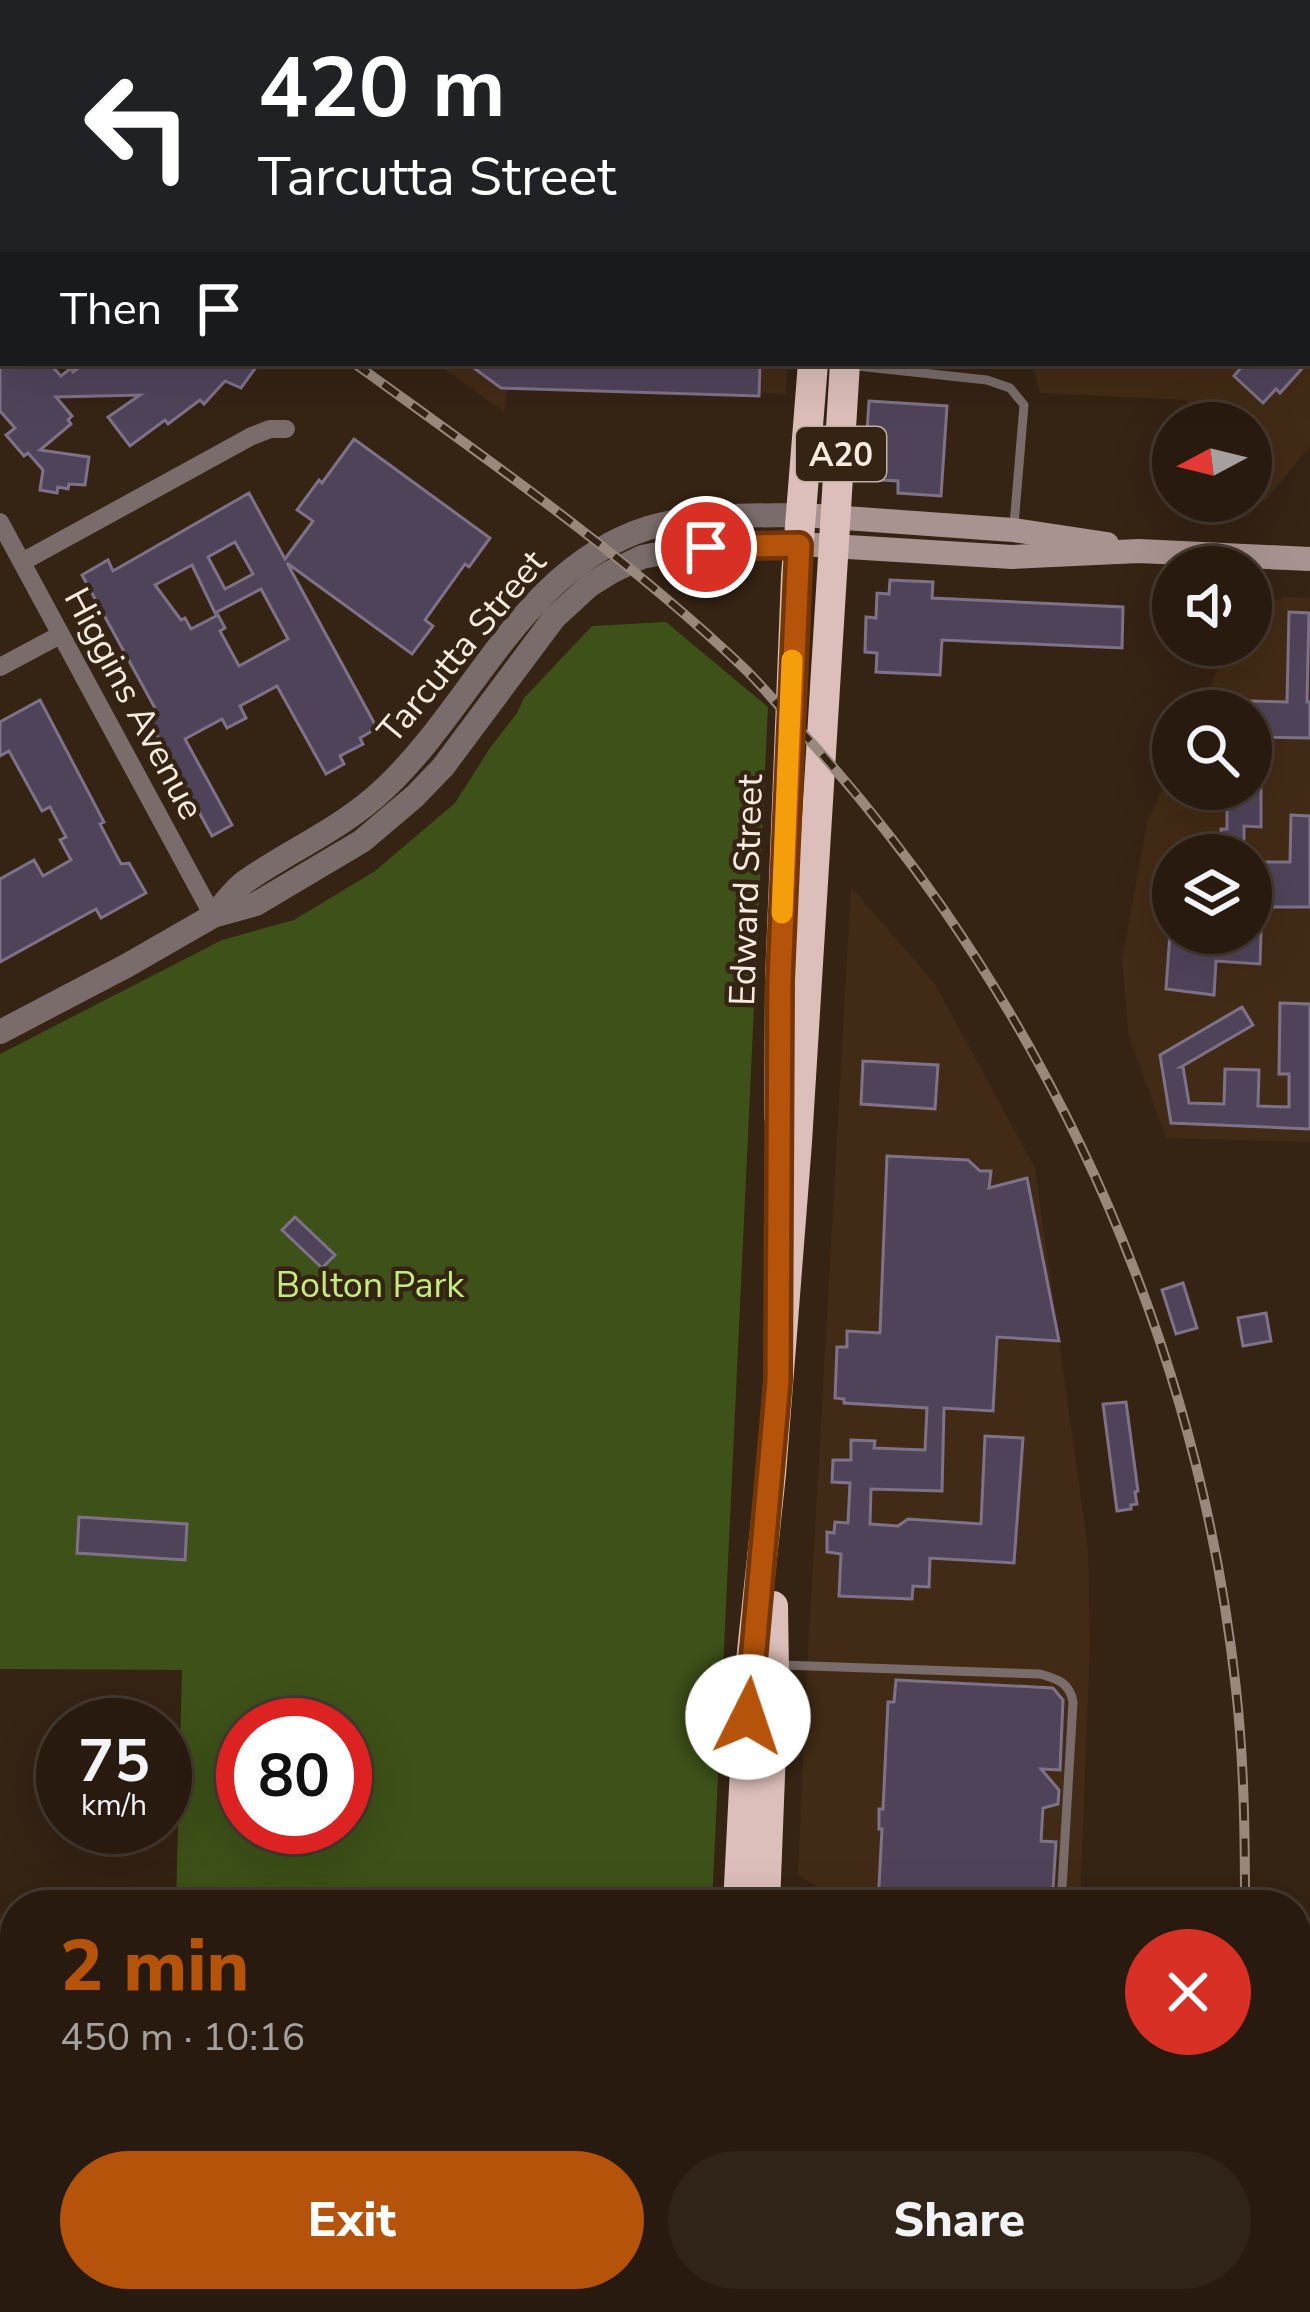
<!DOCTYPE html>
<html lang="en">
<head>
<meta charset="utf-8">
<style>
  :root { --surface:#281a0f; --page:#302318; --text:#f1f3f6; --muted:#a5a19e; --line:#44382f; --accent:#b45309 }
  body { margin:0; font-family:"Nunito Sans",sans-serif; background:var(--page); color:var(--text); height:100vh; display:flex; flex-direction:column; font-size:45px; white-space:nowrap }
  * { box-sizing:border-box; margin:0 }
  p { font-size:39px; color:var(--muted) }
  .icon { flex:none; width:66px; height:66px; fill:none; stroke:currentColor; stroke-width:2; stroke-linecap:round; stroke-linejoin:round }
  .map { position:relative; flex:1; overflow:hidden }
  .details { position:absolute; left:0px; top:1890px; width:1311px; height:423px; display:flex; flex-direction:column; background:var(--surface); border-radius:48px 48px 0 0; box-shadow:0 12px 48px #0002,0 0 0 3px var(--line) }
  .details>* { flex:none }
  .top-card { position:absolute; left:0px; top:0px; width:1311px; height:366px; box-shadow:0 12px 48px #0002,0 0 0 3px var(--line); background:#202124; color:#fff; overflow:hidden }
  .needle { width:78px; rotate:263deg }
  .tools { position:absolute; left:1152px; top:402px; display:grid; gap:24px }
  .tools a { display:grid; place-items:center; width:120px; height:120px; border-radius:50%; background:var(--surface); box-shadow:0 12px 48px #0002,0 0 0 3px var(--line); font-size:60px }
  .speed { position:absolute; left:36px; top:1698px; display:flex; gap:24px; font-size:60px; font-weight:700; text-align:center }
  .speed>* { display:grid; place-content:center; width:156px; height:156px; border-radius:50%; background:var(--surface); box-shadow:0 12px 48px #0002,0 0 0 3px var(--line); line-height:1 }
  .speed small { font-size:30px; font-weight:400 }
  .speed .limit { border:18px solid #d22; background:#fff; color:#111 }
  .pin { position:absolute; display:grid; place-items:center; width:102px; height:102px; color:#fff; margin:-51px; border:6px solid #fff; border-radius:50%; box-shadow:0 3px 12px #0007 }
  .me { position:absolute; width:132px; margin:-66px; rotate:4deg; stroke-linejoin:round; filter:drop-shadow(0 0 9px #0008) }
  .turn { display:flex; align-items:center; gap:42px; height:252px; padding:0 60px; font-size:54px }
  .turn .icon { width:156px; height:156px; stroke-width:2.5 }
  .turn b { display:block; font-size:84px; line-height:102px }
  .then { display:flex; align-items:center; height:114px; padding:0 60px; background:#0003; gap:24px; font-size:45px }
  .round { display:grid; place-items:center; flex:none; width:126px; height:126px; border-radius:63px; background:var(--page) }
  .overview { display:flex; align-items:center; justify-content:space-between; height:204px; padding:0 60px }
  h1 { font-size:72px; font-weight:800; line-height:90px; color:var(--accent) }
  .button { display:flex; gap:24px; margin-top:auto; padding:24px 60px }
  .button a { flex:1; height:138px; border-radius:72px; background:var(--accent); color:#fff; font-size:48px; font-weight:800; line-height:138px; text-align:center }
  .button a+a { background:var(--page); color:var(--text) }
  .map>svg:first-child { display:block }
</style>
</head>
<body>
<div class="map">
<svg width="1310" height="2312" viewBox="0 0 1310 2312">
  <rect width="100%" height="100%" fill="#352314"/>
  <g fill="#422b16" fill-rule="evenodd">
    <path d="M0,0h803v3h-800v47l-3,-2z"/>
    <path d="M889,0h421v446l-45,55 -82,1 68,-1v-78h-64v-23l-147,-7 -8,-28 -74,-2h350v-360h-419z"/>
    <path d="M436,363h351l-1,31 -277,-11 -5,29z"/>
    <path d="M1283,597l27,1v544l-144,-4 -37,-101 -7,-78 25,-137 26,-56v23h78v-78h-52l30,-66h22v-32zM1173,855h78v78h-78z"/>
    <path d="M851,887l84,97 100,184 53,381 2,95 -10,261h-278v-9h15l1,-7 -3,-4 -17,-9 7,-168z"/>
    <path d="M774,2298h285l-1,14h-285z"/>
  </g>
  <g fill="#3d5118" fill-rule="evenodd">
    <path d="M666,622l102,85 -56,1198h-536l6,-235 -182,-1v-615l222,-114 72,-20 81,-49 80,-68 35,-55 27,-35 7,-15 68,-72zM243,1725h102v102h-102z"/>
    <path d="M13,1959h2v111h-15v-104l13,-1z"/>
    <path d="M0,2081l15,2v215h678v14h-693z"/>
  </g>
  <path fill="#378086" stroke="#71a0a1" stroke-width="3" d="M0,2125l15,1v72h-15z"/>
  <g fill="#4f4359" stroke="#7e7289" stroke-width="3" fill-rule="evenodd">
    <path d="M0,363h49l12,13 10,-8 2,4 12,-9h174l-18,25 -16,-7 -21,23 -4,-4 -32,24 -3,-4 -35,26 -22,-29 32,-22 -84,2 16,19 -4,4 3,4 -31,26 49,7 -4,28 -16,-1 -1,5 -10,-2 -1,6 -17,-3 3,-20 -15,-17 -4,3 -18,-21 9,-7 -15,-17z"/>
    <path d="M467,363h293l-1,33 -258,-8z"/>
    <path d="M1245,363h62l-27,30 -4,-4 -13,14 -29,-27z"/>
    <path d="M869,401l78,5 -6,90 -43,-3v-12l-34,-2z"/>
    <path d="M354,439l136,99 -21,29 -4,-3 -40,56 8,6 -21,28 -125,-91 90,165 -17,10 3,6 -23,12 4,8 -18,10 -49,-88 -37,20 6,12 -19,10 -5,-9 -37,20 47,86 -20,11 -56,-102 -4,2 -10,-18 14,-8 -74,-135 26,-15 5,11 136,-78 36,66 28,-38 -16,-11 22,-30 3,3zM235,542l18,32 -28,15 -17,-32zM192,565l23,48 46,-24 27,50 -49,27 -19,-35 5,-3 -7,-13 -27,14 -6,-11 -4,2 -26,-35z"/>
    <path d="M890,580l43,2 -1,16 191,9 -1,41 -180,-8 -2,35 -64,-3 1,-19 -12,-1 1,-35 10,1 1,-25 12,1z"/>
    <path d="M1289,612l20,1 -2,89h3v36l-59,-1v-36l36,1z"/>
    <path d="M40,700l64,122 -4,2 21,40 8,-1 17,30 -45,25 -5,-9 -96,53v-83l34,-19 9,16 28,-16 -11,-20 6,-3 -16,-30 -8,4 -33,-60 -9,5v-34z"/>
    <path d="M1227,789h34v38l-17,-1v29l-48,-1 1,-18h24v-7h6z"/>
    <path d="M1291,815l19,1v91h-59v-45h39z"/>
    <path d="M1170,933h91l-1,31 -44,-3 -2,34 -48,-6z"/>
    <path d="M1280,1003l30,1v125l-139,-6 -11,-68 82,-48 11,18 -72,42h2l6,36 35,1 1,-35 34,1 -1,36 31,1v-33h-10z"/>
    <path d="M863,1061l75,4 -3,44 -74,-5z"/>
    <path d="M887,1156l81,4 12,11h11l-2,17 38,-10 32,163 -62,-4 -4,74 -49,-3 -2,83 -71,-2 -1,35 28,2 10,-7 73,5 4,-88 38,2 -9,125 -84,-5 -1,29 -16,-1 -1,13 -73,-3 2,-42 -14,-2v-20l7,1 1,-11 13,1 2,-40 -18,-1 1,-22h18v-20l24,1 -1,7 51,2 2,-42 -83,-5v-4l-9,-1 2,-51h10v-16l33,2z"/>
    <path d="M295,1217l40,38 -13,13 -40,-38z"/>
    <path d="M1183,1283l14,45 -21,6 -14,-44z"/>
    <path d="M1266,1313l5,28 -28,5 -5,-28z"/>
    <path d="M1126,1402l12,89 -3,1 2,12 -6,1v4l-14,2 -14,-107z"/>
    <path d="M79,1517l108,7 -2,36 -108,-7z"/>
    <path d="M896,1680l157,8 10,12 -3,70 -19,-1 18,21 -1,14 -15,4 -2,33 15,1 -4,63h-174l4,-76h-3v-20h4l5,-107h6z"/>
    <path d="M0,2213l15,1v84h137v14h-152z"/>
    <path d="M239,2298h79l-10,14h-46z"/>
    <path d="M895,2298h65l-1,14h-65z"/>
    <path d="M1139,2298h42l-1,14h-42z"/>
  </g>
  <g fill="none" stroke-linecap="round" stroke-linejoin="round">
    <g stroke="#796c6a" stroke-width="9">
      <path d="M848,365l139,15 23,8 14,17 -10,120"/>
      <path d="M781,1665l259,9c18,5 30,9 33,28l-12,203"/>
      <path d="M804,2312l1,-14"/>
      <path d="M865,2312v-14"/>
    </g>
    <g stroke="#796c6a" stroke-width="18">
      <path d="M0,522l213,394"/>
      <path d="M22,562l230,-126 18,-7h16"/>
      <path d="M0,667l60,-32"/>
    </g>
    <g stroke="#796c6a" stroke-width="24">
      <path d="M215,914c10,-11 19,-25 31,-33 46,-32 97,-53 138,-92 90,-84 138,-221 264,-261 50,-15 103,-12 155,-13"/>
      <path d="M0,1032l126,-66 87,-50 43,-12 106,-63 53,-45 28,-29 111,-149 36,-33 21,-13 31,-15 32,-6 32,-4 93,-2"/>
    </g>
    <g stroke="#a89390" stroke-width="24">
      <path d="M803,515l210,15 94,14"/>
      <path d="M815,545l197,12 127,-6 171,8"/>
    </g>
    <g stroke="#dcbeba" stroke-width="30">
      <path d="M837,3v-3"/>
      <path d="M865,3v-3"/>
      <path d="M779,1117l1,-137 16,-404 17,-213"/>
      <path d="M738,1905l12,-235 21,-196 26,-332 48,-779"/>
      <path d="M765,1905l9,-233 -1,-66"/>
      <path d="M720,2312v-14"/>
      <path d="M748,2312l1,-14"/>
    </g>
    <defs>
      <g id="rail">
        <path d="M0,106l3,2"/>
        <path d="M354,363c134,97 271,192 391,306 20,20 38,42 57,63 51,56 97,113 140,175 162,235 263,499 294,782 8,72 9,144 9,216"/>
        <path d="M1227,2312l1,-14"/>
      </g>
    </defs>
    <use href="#rail" stroke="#98897c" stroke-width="10"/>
    <use href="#rail" stroke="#352314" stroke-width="6" stroke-dasharray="18" stroke-linecap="butt"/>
  </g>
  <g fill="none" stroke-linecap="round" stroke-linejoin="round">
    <defs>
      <path id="route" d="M706,547l93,-2 -19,435 -2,401 -30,336"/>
    </defs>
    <use href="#route" stroke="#753606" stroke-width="30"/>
    <use href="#route" stroke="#b45309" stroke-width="21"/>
    <path stroke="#f59e0b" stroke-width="21" d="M782,913l10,-253"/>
  </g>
  <g text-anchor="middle" stroke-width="9" stroke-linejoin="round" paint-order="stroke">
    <rect fill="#352314" stroke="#beb0a4" stroke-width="3" x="796" y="427" width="90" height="54" rx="9"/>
    <g font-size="33" font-weight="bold" fill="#f8ece1">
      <text x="841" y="466">A20</text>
    </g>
    <g font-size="36" fill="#f8ece1" stroke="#352314">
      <text transform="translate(461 646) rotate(-50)" y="13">Tarcutta Street</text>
      <text transform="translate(135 703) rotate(62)" y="13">Higgins Avenue</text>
      <text transform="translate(745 890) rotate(-88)" y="13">Edward Street</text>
    </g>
    <g font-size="36" fill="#c2ed7a" stroke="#352314">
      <text x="370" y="1297">Bolton Park</text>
    </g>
  </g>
</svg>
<div class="tools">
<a><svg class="needle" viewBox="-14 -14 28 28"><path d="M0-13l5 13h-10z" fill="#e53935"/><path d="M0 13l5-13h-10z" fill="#a5a19e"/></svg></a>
<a><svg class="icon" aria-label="sound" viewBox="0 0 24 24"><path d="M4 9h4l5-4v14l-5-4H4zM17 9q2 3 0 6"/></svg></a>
<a><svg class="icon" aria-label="search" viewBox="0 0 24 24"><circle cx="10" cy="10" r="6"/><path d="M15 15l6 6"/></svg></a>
<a><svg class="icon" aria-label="layers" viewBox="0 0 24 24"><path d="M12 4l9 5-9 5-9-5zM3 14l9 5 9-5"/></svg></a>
</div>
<div class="speed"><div>75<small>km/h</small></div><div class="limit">80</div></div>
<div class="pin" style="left:706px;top:547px;background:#d93025"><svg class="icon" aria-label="arrive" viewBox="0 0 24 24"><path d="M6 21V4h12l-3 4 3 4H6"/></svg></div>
<svg class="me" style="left:748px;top:1717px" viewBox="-20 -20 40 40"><circle r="19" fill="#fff"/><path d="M0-13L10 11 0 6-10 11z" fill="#b45309"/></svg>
<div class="top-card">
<div class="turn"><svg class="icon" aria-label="left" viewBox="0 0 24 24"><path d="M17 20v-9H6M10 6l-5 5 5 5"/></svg><div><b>420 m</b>Tarcutta Street</div></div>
<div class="then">Then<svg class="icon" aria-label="arrive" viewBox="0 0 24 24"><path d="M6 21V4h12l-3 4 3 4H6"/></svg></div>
</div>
<section class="details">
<div class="overview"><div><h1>2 min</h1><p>450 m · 10:16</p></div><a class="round" style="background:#d93025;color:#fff"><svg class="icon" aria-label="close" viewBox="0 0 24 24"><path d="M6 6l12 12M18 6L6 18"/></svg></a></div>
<div class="button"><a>Exit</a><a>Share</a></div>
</section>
</div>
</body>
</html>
